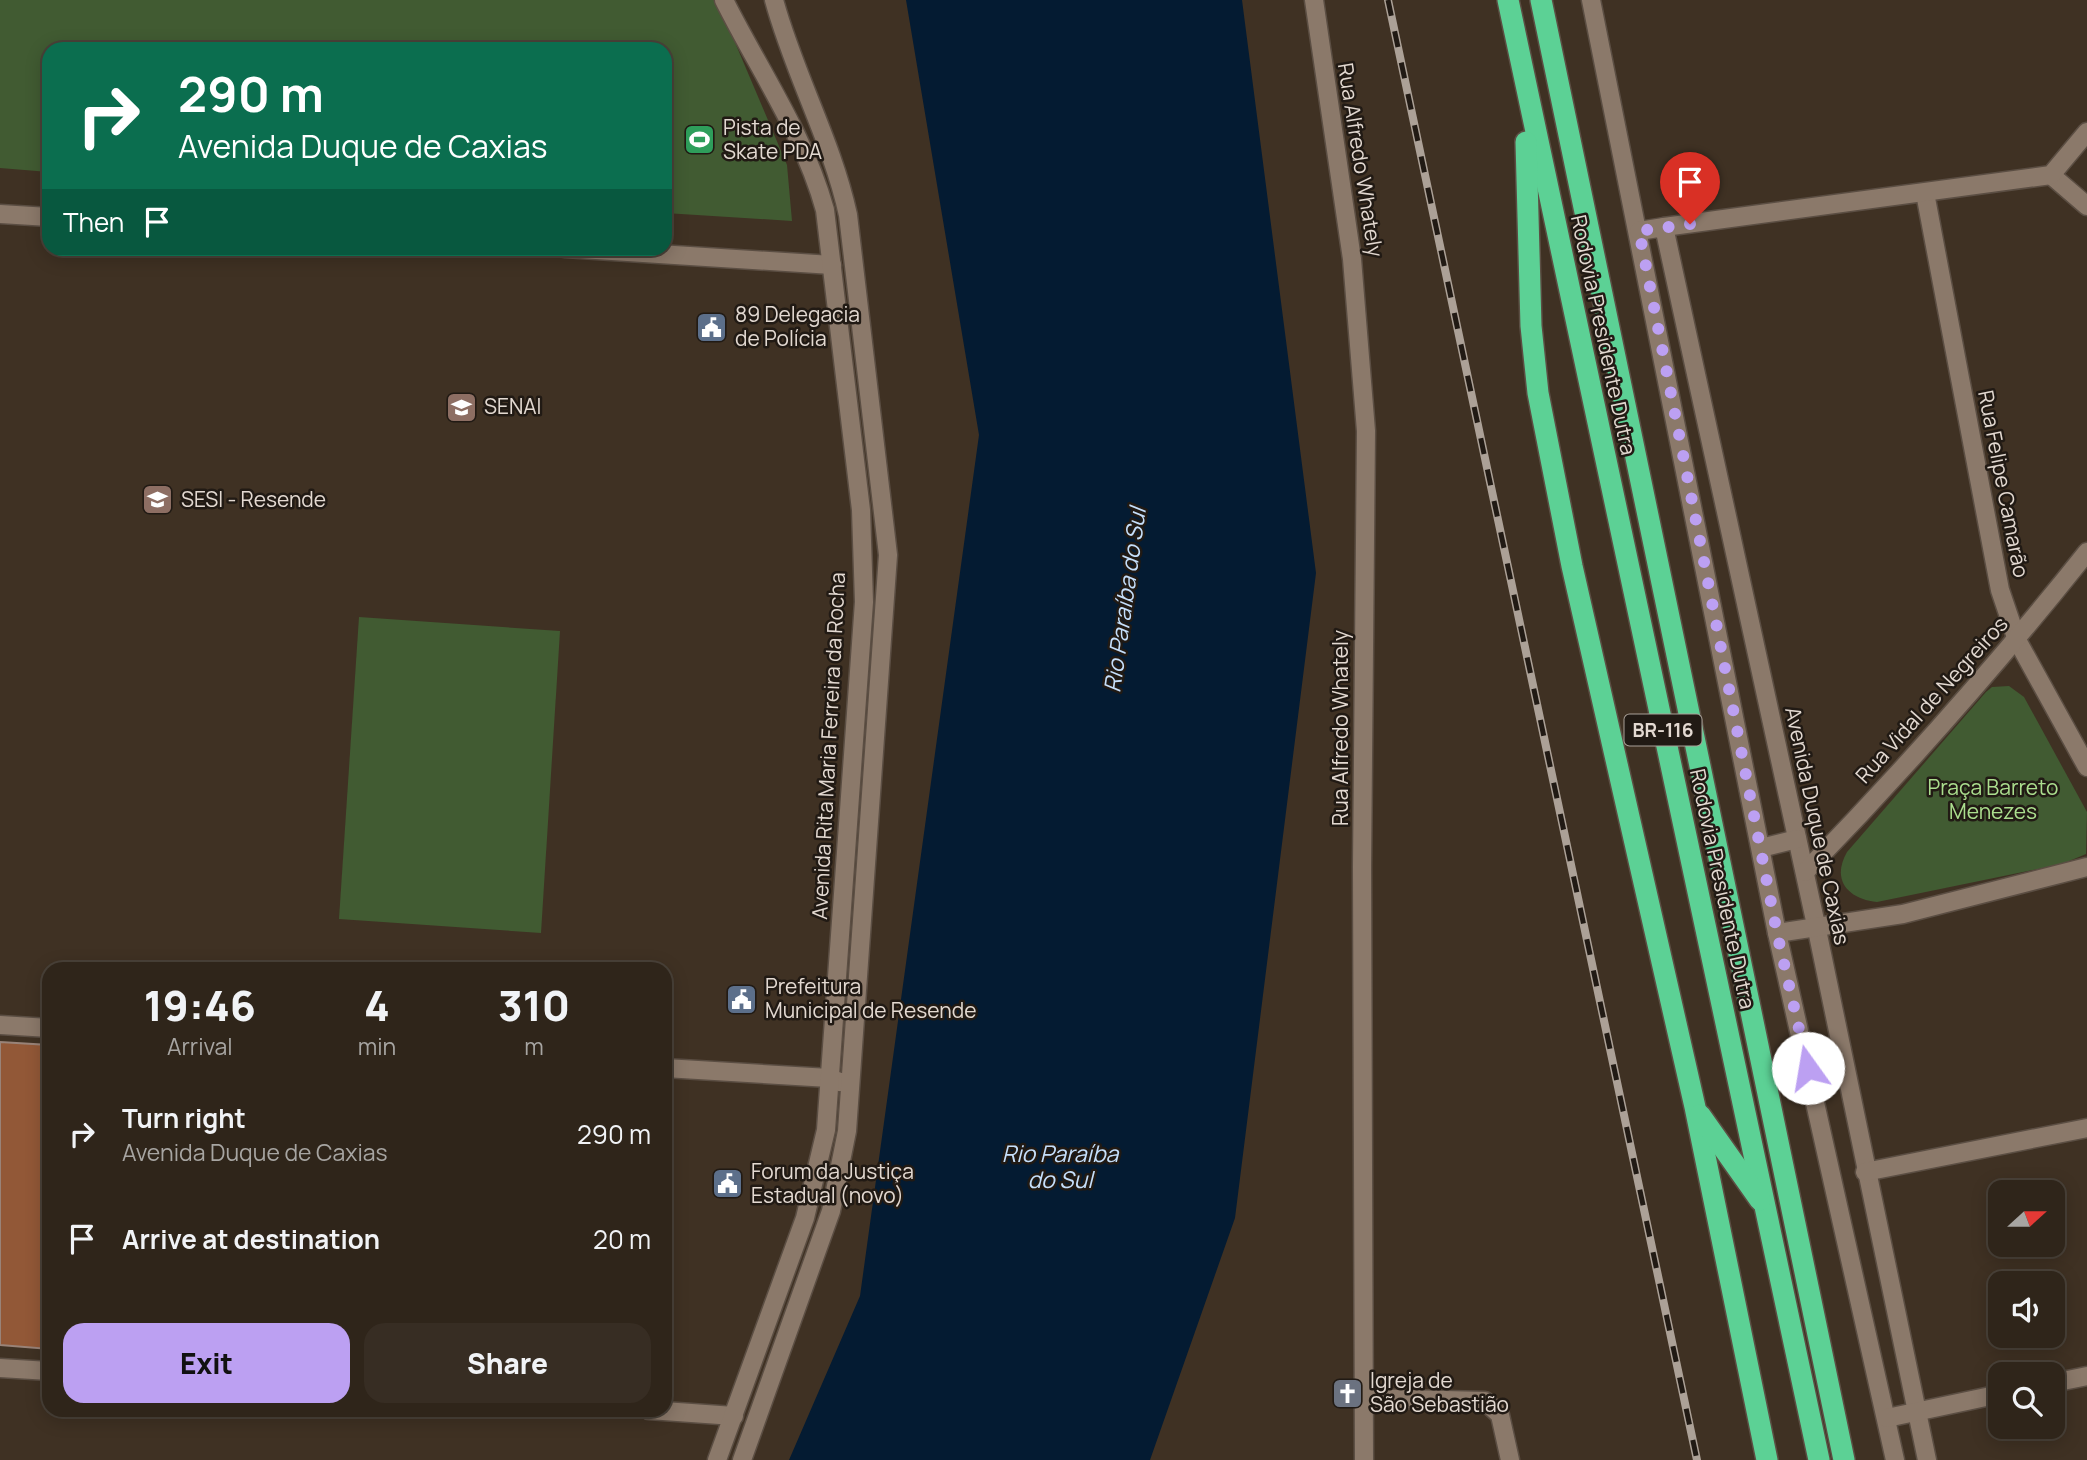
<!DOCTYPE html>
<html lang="en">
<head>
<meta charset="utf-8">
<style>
  :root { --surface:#2f251a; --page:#372d23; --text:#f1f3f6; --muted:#a7a5a2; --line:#4a4239; --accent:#bca0f2 }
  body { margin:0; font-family:Manrope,sans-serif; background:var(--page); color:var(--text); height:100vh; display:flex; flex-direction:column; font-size:26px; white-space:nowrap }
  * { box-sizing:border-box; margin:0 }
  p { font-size:23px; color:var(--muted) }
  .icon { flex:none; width:38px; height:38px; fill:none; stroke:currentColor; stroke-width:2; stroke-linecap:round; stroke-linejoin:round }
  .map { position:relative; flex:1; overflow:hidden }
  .drawer { position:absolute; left:42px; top:962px; width:630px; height:455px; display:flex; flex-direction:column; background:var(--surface); border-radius:21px; box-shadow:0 4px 18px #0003,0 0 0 2px var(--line) }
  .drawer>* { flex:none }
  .top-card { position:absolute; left:42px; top:42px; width:630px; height:214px; border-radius:21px; box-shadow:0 4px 18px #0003,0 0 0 2px var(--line); background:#0b6e4f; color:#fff; overflow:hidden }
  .needle { width:46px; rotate:69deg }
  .controls { position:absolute; left:1988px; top:1180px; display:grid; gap:14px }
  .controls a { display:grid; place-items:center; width:77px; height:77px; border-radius:14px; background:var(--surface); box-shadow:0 4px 18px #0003,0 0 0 2px var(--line); font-size:35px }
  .pin { position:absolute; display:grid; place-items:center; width:60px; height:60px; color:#fff; margin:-72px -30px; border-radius:50% 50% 50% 0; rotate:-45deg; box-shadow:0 0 7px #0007 }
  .pin .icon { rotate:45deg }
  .me { position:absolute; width:77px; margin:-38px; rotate:347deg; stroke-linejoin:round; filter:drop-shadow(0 0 5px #0008) }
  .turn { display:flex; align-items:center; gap:24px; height:147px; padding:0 21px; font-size:32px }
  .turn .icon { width:91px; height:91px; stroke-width:2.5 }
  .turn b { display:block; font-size:49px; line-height:60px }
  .then { display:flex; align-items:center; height:66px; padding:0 21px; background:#0003; gap:14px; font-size:26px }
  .eta { display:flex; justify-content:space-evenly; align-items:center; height:119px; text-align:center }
  .eta b { font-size:42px; font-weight:800; line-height:49px }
  .button { display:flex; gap:14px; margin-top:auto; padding:14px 21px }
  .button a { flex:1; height:80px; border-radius:21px; background:var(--accent); color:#111; font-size:28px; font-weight:800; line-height:80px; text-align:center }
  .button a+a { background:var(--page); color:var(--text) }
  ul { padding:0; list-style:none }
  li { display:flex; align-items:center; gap:21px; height:105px; padding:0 21px }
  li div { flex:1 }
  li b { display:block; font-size:26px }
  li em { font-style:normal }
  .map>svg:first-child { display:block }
</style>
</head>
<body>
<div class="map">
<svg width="2087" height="1460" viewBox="0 0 2087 1460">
  <rect width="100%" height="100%" fill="#3f3123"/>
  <g fill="#415b32">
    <path d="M0,0h717l70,165 5,56 -127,-8v-164h-616v123l-49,-4z"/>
    <path d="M359,617l201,14 -19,302 -202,-14z"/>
    <path d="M2009,686l15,11 63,115 -1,42 -24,10 -185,38c-29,-3 -46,-22 -30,-50l139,-160 6,-5z"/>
  </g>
  <path fill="#041b32" d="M906,0h336l74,573 -81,645 -85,242h-361l71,-164 119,-861z"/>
  <path fill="#925837" stroke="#998378" stroke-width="2" d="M0,1042l49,3v304l-49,-4z"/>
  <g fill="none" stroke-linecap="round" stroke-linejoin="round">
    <defs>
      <g id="minor">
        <path d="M1314,0l38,259 14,172 -4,436 2,593"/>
        <path d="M1591,0l186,933 118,527"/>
        <path d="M2051,175l36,31"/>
        <path d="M1925,193l75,397 17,50 70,127"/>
        <path d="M0,214l49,3"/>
        <path d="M1664,227l387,-52 36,-43"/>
        <path d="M1639,231l25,-4 152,698 111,535"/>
        <path d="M565,248l267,17"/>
        <path d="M1761,848l36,-9"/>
        <path d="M1805,872c99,-102 193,-208 282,-320"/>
        <path d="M1777,933l126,-19 184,-47"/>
        <path d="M0,1025l49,3"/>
        <path d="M665,1068l164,10 11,4"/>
        <path d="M1865,1172l222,-44"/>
        <path d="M0,1368l49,3"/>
        <path d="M2053,1383l34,-7"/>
        <path d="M1363,1398l122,3 15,14 10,45"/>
        <path d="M649,1410l85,6"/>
        <path d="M1887,1418l113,-24"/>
        <path d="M717,1460l88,-242 21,-88 38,-528 -3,-92 -36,-300c-21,-76 -66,-140 -101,-210"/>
        <path d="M742,1460l89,-249 16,-80 41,-576 -40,-340c-16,-74 -54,-141 -74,-215"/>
      </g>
      <g id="highway">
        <path d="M1508,0l311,1460"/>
        <path d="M1541,0l303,1460"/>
        <path d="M1526,142l5,184 7,67 34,173 123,541 72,353"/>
        <path d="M1700,1115l60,85"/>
      </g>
    </defs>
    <use href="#minor" stroke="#5b4e43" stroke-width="21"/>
    <use href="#highway" stroke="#5b4e43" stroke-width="24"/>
    <use href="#minor" stroke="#8b796a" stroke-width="18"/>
    <use href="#highway" stroke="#5cd195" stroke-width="21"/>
    <defs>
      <path id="rail" d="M1388,0l309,1460"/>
    </defs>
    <use href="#rail" stroke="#aca197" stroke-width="8"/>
    <use href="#rail" stroke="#211a14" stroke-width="5" stroke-dasharray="16" stroke-linecap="butt"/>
  </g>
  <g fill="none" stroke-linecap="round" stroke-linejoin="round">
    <path stroke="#bca0f2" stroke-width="12" stroke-dasharray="0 21.6" d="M1690,224l-51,7 138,702 31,135"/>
  </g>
  <defs>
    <symbol id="stadium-square" viewBox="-11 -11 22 22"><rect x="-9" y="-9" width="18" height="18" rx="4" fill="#2e9e5b" stroke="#211a14"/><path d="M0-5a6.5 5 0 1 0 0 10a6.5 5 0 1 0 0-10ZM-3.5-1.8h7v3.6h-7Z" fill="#fff"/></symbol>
    <symbol id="civic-square" viewBox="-11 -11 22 22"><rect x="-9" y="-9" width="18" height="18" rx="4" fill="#5c6f8a" stroke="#211a14"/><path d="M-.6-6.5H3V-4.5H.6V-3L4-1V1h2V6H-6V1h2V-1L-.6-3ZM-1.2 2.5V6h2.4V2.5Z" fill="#fff"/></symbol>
    <symbol id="university-square" viewBox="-11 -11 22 22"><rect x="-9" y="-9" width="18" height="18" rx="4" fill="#8d6e63" stroke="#211a14"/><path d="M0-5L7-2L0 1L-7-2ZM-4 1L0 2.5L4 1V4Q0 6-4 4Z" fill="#fff"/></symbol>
    <symbol id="school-square" viewBox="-11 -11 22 22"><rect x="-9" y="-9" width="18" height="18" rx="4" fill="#8d6e63" stroke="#211a14"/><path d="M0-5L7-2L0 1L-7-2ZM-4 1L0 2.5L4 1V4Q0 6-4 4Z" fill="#fff"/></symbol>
    <symbol id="church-square" viewBox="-11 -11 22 22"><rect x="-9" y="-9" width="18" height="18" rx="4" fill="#6b7280" stroke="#211a14"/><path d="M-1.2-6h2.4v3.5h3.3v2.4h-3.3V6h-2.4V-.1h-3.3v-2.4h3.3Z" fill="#fff"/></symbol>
  </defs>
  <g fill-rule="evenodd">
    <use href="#stadium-square" x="682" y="122" width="35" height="35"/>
    <use href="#civic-square" x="694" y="310" width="35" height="35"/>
    <use href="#university-square" x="444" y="390" width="35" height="35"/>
    <use href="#school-square" x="140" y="482" width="35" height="35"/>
    <use href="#civic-square" x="724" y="982" width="35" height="35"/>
    <use href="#civic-square" x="710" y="1166" width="35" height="35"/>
    <use href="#church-square" x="1330" y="1376" width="35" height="35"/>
  </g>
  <g text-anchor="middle" stroke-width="5" stroke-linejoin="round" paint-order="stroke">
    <rect fill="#211a14" stroke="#a9a098" stroke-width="2" x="1624.5" y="714.5" width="77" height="31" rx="5"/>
    <g font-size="19" font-weight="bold" fill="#e3d9d1">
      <text x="1663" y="737">BR-116</text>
    </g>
    <g font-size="21" fill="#e3d9d1" stroke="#211a14" text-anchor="start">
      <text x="723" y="135">Pista de<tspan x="723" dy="24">Skate PDA</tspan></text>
      <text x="735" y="322">89 Delegacia<tspan x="735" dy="24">de Polícia</tspan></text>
      <text x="484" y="414">SENAI</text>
      <text x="181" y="507">SESI - Resende</text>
      <text x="765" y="994">Prefeitura<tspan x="765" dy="24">Municipal de Resende</tspan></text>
      <text x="751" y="1179">Forum da Justiça<tspan x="751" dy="24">Estadual (novo)</tspan></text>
      <text x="1370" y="1388">Igreja de<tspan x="1370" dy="24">São Sebastião</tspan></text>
    </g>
    <g font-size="21" fill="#e3d9d1" stroke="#211a14">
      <text transform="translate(1360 160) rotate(81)" y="7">Rua Alfredo Whately</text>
      <text transform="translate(1603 335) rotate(78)" y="7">Rodovia Presidente Dutra</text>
      <text transform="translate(2003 484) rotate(79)" y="7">Rua Felipe Camarão</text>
      <text transform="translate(1932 700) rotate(-48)" y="7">Rua Vidal de Negreiros</text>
      <text transform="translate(1341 728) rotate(-90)" y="7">Rua Alfredo Whately</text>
      <text transform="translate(829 746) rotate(-87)" y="7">Avenida Rita Maria Ferreira da Rocha</text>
      <text transform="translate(1817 826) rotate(78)" y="7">Avenida Duque de Caxias</text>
      <text transform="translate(1722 889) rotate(78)" y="7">Rodovia Presidente Dutra</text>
    </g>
    <g font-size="21" fill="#abde8e" stroke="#211a14">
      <text x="1993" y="795">Praça Barreto<tspan x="1993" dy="24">Menezes</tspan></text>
    </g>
    <g font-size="23" font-style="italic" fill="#c5dffb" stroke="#211a14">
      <text transform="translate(1125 600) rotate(-82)" y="8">Rio Paraíba do Sul</text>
      <text x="1060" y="1162">Rio Paraíba<tspan x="1060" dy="26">do Sul</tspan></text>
    </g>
  </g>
</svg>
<div class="controls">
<a><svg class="needle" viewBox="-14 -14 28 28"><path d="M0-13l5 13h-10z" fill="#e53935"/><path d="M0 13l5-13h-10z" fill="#a7a5a2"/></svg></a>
<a><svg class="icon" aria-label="sound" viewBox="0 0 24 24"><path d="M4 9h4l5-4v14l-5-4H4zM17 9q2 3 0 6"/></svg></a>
<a><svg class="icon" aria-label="search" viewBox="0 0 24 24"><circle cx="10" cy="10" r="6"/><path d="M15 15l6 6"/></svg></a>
</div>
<div class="pin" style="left:1690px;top:224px;background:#d93025"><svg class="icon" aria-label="arrive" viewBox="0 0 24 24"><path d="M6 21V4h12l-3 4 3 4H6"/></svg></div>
<svg class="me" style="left:1808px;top:1068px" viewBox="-20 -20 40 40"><circle r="19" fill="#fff"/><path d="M0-13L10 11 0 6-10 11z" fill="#bca0f2"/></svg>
<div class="top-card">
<div class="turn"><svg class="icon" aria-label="right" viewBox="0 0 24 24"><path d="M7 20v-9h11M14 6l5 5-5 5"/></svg><div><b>290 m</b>Avenida Duque de Caxias</div></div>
<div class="then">Then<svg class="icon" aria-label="arrive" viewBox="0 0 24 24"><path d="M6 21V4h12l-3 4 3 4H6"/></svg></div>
</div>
<section class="drawer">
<div class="eta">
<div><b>19:46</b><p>Arrival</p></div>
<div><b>4</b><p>min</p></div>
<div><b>310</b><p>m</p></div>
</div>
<ul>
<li><svg class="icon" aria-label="right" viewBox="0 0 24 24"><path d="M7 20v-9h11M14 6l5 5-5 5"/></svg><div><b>Turn right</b><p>Avenida Duque de Caxias</p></div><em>290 m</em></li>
<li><svg class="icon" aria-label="arrive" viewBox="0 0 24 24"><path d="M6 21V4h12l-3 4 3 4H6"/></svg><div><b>Arrive at destination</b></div><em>20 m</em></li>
</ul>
<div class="button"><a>Exit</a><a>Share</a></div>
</section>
</div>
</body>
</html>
